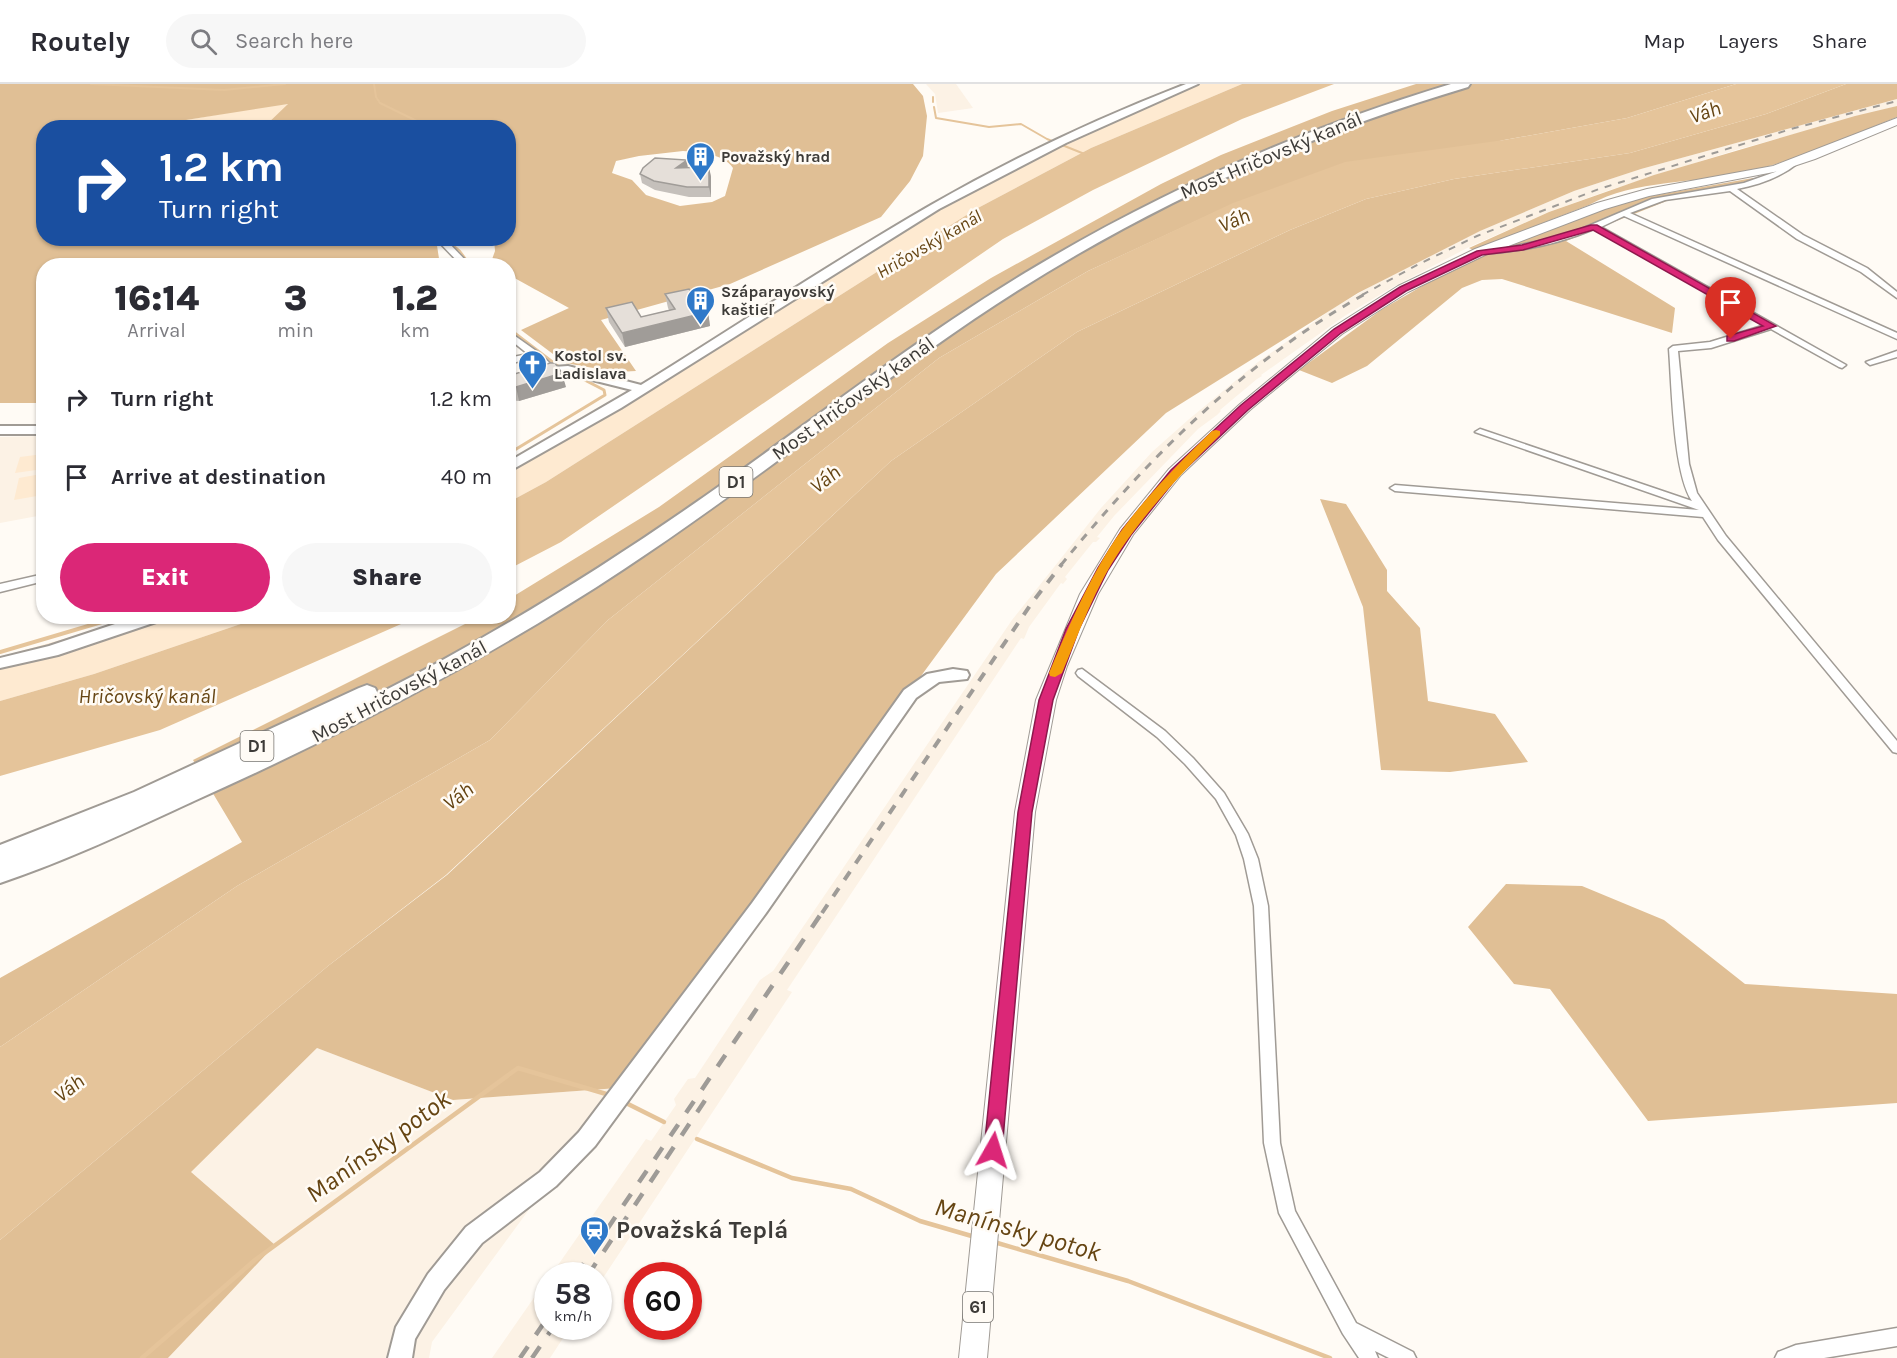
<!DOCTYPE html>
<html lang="en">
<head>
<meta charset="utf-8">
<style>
  :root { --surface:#fff; --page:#f7f7f7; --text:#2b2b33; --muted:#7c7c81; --line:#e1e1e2; --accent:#db2777 }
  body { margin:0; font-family:Karla,sans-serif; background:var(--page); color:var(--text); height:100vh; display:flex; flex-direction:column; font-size:22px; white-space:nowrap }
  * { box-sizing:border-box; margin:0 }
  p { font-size:20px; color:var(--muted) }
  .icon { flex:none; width:33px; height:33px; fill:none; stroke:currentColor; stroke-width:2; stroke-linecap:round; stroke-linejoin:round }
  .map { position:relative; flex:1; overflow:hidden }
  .side { position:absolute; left:36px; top:174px; width:480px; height:366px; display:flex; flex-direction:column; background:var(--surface); border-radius:24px; box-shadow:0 2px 4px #0004 }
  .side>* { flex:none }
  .banner { position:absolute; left:36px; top:36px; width:480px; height:126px; border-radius:24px; box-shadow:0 2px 4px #0004; background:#1a4fa0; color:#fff; overflow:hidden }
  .speed { position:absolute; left:534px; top:1178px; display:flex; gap:12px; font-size:30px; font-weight:700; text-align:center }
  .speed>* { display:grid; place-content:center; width:78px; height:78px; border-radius:50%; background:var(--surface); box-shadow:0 2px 4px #0004; line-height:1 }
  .speed small { font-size:15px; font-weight:400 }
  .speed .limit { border:9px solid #d22; background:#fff; color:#111 }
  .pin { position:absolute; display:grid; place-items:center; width:51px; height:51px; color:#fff; margin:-62px -26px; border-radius:50% 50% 50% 0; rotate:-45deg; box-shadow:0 0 6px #0007 }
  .pin .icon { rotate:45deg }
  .me { position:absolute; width:66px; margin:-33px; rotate:6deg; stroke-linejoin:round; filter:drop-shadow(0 0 4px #0008) }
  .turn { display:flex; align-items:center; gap:21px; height:126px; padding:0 24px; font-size:27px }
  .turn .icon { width:78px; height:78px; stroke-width:2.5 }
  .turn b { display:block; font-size:42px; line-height:51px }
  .eta { display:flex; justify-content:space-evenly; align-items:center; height:102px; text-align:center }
  .eta b { font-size:36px; font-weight:800; line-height:42px }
  .action { display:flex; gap:12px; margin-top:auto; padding:12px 24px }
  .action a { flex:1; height:69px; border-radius:36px; background:var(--accent); color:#fff; font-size:24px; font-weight:800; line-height:69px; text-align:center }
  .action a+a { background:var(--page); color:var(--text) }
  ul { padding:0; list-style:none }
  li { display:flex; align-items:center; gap:18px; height:78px; padding:0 24px }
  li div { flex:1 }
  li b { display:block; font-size:22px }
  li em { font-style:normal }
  header { display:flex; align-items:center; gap:36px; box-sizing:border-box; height:84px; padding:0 30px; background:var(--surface); border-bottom:2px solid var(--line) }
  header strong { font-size:28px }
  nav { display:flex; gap:33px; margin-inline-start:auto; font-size:21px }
  .search { width:420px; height:54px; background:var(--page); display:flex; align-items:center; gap:15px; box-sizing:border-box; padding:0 21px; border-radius:33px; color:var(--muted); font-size:22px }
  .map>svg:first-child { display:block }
</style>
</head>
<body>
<header>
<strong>Routely</strong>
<div class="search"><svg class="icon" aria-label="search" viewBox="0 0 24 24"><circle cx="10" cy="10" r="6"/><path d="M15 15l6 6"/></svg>Search here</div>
<nav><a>Map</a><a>Layers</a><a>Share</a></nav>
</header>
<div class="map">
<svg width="1897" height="1274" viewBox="0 0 1897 1274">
  <rect width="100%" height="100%" fill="#fffbf5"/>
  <g fill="#fcf2e5">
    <path d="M926,0h30l17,24 -35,5 -3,-19z"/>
    <path d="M1897,15v7l-161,44 -129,41 -58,21 -80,35 -76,40 -47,28 -85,60 1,1 -5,3 -37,31 1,1 -4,4 -19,14 -84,87 -17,21 3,1 -4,4h-3l-28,35 2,2 -4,5 -2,-1 -32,44 -5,12 -3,-1 -234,352 5,2 -193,292 -1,-9h-47l95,-136 5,2 25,-36 -2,-6 14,-20 7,-1 65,-98 13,-9 239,-351 89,-112 51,-56 36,-32 70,-58 74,-53 48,-28 83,-43 111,-47 67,-22z"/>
    <path d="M43,352v79l-43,8v-86z"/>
    <path d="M317,964l136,52 165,-12 -186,254 -3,16h-261l106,-113 -84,-73z"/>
    <path d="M547,1195l1,47h23l-21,32h-58z"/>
  </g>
  <g fill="#feead1">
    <path d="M1181,0h61l-151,64 -115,61 -430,273 -37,20v-41l483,-281 79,-40 96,-42 -9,-4z"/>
    <path d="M289,20l-25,23 -121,1 3,-6 40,-2 87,-15z"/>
    <path d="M43,370v15l-28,4 5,-16z"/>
    <path d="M41,390l-4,22 -23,4 5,-22z"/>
    <path d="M142,533h119l-167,57 -94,27v-44z"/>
  </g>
  <g fill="#e0bf95" fill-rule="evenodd">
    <path d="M0,0h913l10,12 4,20 -4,40 -13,25 -29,36 -151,67 -129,36 35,51 -20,1 -51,-9 -44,-33 48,-22 -60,-33 -1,-9 -18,-1 5,-14 -1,-12 14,-1v-110l-244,-1 24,-23 -102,16 -39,2 -4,5 -99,1v110l392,1 4,26 -396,1 -1,137h-43zM683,67c16,2 40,2 50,17l-8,28 -13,6 -32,4 -34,-11 -14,-15 -20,-7 4,-12 23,-5z"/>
    <path d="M1416,0h320l-109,34 -123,22 -271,64 -145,67 -149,87 -331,262 -118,120 -253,146 -237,161v-69l242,-136 -49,-82 286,-143 29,-1 1,-17 150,-92 229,-164 103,-65 170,-94 60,-29 111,-44z"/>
    <path d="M1846,0h51v15l-256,70 -67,22 -94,40 -122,62 -192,120 -170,161 -378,514 -165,12 -136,-52 -126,124 84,73 -107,113h-168v-118l328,-274 119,-91 444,-414 186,-129 213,-102 76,-31 88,-20 176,-26 136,-39z"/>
    <path d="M1897,22v11c-50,20 -98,43 -151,55 -51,12 -111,7 -157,33l-116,45 -4,-2 80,-36 105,-37 201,-59z"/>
    <path d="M1753,94l6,2 -77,15 -116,46 109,67 -3,25 -170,-54 -20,1 -20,8 -95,78 -35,17 -33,-13 82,-60 55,-32 46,-22 123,-47 35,-11z"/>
    <path d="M1320,415l26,5 41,66v21l33,37 8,73 67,13 33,48 -78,10 -69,-2 -18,-163z"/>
    <path d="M1506,800l76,2 82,34 81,64 152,10v109l-249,18 -98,-132 -36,-5 -46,-57z"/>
  </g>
  <g fill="#e5c49a">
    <path d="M1242,0h92l-92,35 -149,71 -90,49 -442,303 -52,27v-67l37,-20 430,-273 115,-61z"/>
    <path d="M1736,0h110l-80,30 -136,39 -176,26 -88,20 -76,31 -213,102 -186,129 -445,414 -118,91 -328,274v-193l237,-161 253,-146 118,-120 331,-262 149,-87 145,-68 112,-41 159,-22 123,-22z"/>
    <path d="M261,533h156l-257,113 -160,46v-75l94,-27z"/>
  </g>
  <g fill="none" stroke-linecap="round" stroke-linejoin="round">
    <g stroke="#e5c49a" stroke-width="2">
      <path d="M91,0l133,6 61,-6"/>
      <path d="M374,0l2,13 4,6 51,25"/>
      <path d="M933,13v5"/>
      <path d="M934,23l2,11 53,9 32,-3 26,15 40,16"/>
      <path d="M445,154l15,13 11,15"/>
    </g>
    <g stroke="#e5c49a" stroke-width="3">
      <path d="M508,244l51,39"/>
      <path d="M508,370l97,-59 -1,-5 -31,-16"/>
    </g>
    <path stroke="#e5c49a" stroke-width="4" d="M0,568l122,-36"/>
    <g stroke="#e5c49a" stroke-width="4.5">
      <path d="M622,1017l42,21"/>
      <path d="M697,1055l95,39 59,11 69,32 55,16"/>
      <path d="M994,1158l134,39 202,77"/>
      <path d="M142,1274l113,-98 263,-192 95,28"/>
    </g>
    <defs>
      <g id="street">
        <path d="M1791,77l7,2c-17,14 -39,22 -61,26l66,46 64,33 30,24v6l-36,-26 -64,-33 -67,-48 -65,9 -35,13 267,120v6l-273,-123 -23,11 245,138 -4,3 -3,-1 -68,-38 -60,19 -33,3 11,113 8,29 29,43 171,205v12l-4,-1 -175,-212 -15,-23 -308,-26 -5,-3 5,-3 304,25 -224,-78 5,-3 3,1 209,71c-19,-29 -20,-114 -23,-152l4,-3 37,-4 55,-17 -171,-96c-36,15 -75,23 -114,25l-4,-2 4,-2 29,-3 42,-8 28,-9 73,-31 92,-16 31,-11z"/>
        <path d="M435,154h9l27,28h-9z"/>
        <path d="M508,247l31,22 17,16v4h-6l-17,-15 -25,6v-6l20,-4 -20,-16z"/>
        <path d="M1897,267v6l-27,8 -4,-3z"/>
        <path d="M44,490v7l-44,11v-8z"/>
        <path d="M1082,585l83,62 28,27 31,35 24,41 10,25 10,47 12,237 15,68 61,112 57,29 3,6h-27l-14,-7 3,7h-19l-16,-24 -64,-121 -15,-70 -10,-237 -10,-47 -8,-24 -20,-36 -31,-35 -28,-27 -79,-61 -2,-3 2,-3z"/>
        <path d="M1897,1244v18l-73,12h-49l3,-6 18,-7z"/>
      </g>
      <g id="secondary">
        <path d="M1186,0h12l-132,59 -127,66 -318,199 -113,64v-10l124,-72 -64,-16 -15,1 -45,12v-8l45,-12 15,-1 73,19c97,-60 191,-123 290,-180 82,-47 167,-87 255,-121z"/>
        <rect x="0" y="342" width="44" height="8"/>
        <path d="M139,532h25l-2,4 -104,35 -58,13v-10l49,-12z"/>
        <path d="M953,585l14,2 2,4 -2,4 -28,3 -23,16 -150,215 -171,233 -39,40 -74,57 -38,47 -29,49 -3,19h-24l8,-31 32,-53 38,-47 74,-55 39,-40 173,-229 152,-213 23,-16z"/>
      </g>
      <path id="primary" d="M1897,34v7l-82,34 -36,12 -130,25 -44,13 -120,46 -77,37 -66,42 -92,76 -69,65 -48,60 -35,59 -31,72 -11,34 -21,112 -48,546h-28l56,-546 21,-112 44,-106 40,-65 49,-60 71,-65 92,-76 66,-42 77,-37 122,-46 50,-14 126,-23z"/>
      <path id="highway" d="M1451,0h19l-2,3c-176,52 -341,129 -494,232 -118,80 -230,171 -350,250 -136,90 -281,165 -430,232 -63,29 -128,60 -194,82v-38l134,-53 225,-104 8,-3 8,3 3,6c111,-56 218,-122 320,-193 109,-76 213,-159 327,-228 134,-81 276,-144 426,-189z"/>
    </defs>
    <use href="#street" stroke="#a09b95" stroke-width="3"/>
    <use href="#secondary" stroke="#a09b95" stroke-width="4"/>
    <use href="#primary" stroke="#a09b95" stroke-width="2"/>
    <use href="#highway" stroke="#a09b95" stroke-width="4"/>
    <use href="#street" fill="#fff" fill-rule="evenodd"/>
    <use href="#secondary" fill="#fff" fill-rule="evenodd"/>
    <use href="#primary" fill="#fff" fill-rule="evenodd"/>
    <use href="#highway" fill="#fff" fill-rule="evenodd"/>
    <path stroke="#9e9b97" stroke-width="2" stroke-dasharray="7 7" stroke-linecap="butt" d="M1362,211l57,-31 58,-28 122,-47 192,-60 106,-28"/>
    <path stroke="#9e9b97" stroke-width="3" stroke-dasharray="8 8" stroke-linecap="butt" d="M1061,481c86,-106 184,-204 304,-271"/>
    <path stroke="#9e9b97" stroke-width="4" stroke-dasharray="10 10" stroke-linecap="butt" d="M822,829l209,-309 31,-40"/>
    <g stroke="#9e9b97" stroke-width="4.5" stroke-dasharray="14 14" stroke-linecap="butt">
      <path d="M576,1191l247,-364"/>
      <path d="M588,1191l124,-185"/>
      <path d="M520,1274l28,-41"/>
      <path d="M532,1274l22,-32"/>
    </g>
  </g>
  <g fill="#c5c0bb">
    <path d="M709,83l2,10v20h-22l-34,-7 -13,-7 -2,-9 48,-6z"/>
    <path d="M665,210l43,18 2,14 -85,21 -16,-25 -3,-14 35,9 28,-7 -1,-2z"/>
    <path d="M508,292l58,11 -47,14 -11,-1z"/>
  </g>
  <g fill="#a09c98">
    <path d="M687,76l1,9 -12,-1z"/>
    <path d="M709,83l2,10v20l-2,-10z"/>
    <path d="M708,228l2,14 -85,21 -3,-14z"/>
    <path d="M562,289l4,14 -47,14 -3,-14z"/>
  </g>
  <g fill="#e5dfd9" stroke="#a09c98" stroke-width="1.5">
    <path d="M655,74l32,2 -11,8 33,-1v20h-22l-33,-6 -14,-7 3,-6z"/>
    <path d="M689,205l19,23 -86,21 -16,-25 26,-6 9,15 34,-8 -10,-15z"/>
    <path d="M550,279h5l7,10 -46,14 -8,-1v-10z"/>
  </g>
  <path fill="#db2777" stroke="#8e194d" stroke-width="1.5" d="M1591,141h6l179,101 -42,15h-7v-5l36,-10 -170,-96 -70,20 -41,5 -76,36 -65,42 -93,77 -69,65 -48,60 -23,35 -29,59 -26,71 -21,112 -30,338 -3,6 -6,3 -6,-3 -3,-6 34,-338 21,-112 27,-71 32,-61 24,-38 49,-60 70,-65 93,-76 66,-42 77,-36 45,-6z"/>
  <path fill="#f59e0b" d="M1216,346l4,1v4c-36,35 -71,73 -99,114 -26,38 -41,82 -59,124l-7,4 -5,-1 -1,-3c18,-43 36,-85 60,-124 26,-42 68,-84 103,-118z"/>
  <defs>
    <symbol id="building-pin" viewBox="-11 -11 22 30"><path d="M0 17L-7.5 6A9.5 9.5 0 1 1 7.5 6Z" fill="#2f79c9" stroke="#fffbf5"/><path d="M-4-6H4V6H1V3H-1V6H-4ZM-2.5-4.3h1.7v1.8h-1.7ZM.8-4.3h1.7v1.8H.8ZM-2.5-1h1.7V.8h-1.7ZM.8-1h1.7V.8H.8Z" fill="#fff"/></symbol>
    <symbol id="church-pin" viewBox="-11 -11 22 30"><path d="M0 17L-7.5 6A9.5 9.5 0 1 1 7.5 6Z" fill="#2f79c9" stroke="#fffbf5"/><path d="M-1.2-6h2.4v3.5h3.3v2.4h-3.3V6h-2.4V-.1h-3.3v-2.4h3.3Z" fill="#fff"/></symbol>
    <symbol id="station-pin" viewBox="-11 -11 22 30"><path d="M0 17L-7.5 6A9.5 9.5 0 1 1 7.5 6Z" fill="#2f79c9" stroke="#fffbf5"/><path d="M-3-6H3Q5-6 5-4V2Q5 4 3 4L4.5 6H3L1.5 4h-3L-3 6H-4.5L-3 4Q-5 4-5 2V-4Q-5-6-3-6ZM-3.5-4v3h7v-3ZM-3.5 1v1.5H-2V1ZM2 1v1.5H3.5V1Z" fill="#fff"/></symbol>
  </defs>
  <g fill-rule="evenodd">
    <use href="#building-pin" x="684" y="56" width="33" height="45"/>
    <use href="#building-pin" x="684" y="200" width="33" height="45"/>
    <use href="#church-pin" x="516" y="264" width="33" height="45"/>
    <use href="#station-pin" x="578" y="1130" width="33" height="45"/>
  </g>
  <g text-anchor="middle" stroke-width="5" stroke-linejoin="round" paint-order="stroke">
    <g font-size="16" font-weight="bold" fill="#3d3b38" stroke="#fffbf5" text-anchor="start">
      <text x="721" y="78">Považský hrad</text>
      <text x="721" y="213">Száparayovský<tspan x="721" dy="18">kaštieľ</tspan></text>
      <text x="554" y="277">Kostol sv.<tspan x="554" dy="18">Ladislava</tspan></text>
    </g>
    <g font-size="18" font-style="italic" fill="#664513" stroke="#fffbf5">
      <text transform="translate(929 160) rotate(-30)" y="6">Hričovský kanál</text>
    </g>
    <g fill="#fffbf5" stroke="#777571" stroke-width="1.5">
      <rect x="719.5" y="383" width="33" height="30" rx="4.5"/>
      <rect x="240.5" y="647" width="33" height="30" rx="4.5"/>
      <rect x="963" y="1208" width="30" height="30" rx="4.5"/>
    </g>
    <g font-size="18" font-weight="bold" fill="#3d3b38">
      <text x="736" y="404">D1</text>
      <text x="257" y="668">D1</text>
      <text x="978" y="1229">61</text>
    </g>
    <g font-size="20" fill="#3d3b38" stroke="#fffbf5">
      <text transform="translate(1271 71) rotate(-23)" y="7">Most Hričovský kanál</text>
      <text transform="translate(853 314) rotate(-36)" y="7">Most Hričovský kanál</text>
      <text transform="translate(399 607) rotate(-28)" y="7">Most Hričovský kanál</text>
    </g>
    <g font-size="21" font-style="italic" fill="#664513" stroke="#fffbf5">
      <text transform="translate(1705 28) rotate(-19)" y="7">Váh</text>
      <text transform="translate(1234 136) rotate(-23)" y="7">Váh</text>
      <text transform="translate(825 395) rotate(-38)" y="7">Váh</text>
      <text x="147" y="619">Hričovský kanál</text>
      <text transform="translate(458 712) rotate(-37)" y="7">Váh</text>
      <text transform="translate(69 1004) rotate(-37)" y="7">Váh</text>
    </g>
    <g font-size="24" font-weight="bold" fill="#3d3b38" stroke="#fffbf5" text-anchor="start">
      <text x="616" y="1154">Považská Teplá</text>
    </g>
    <g font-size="26" font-style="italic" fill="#664513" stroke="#fffbf5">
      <text transform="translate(378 1062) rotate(-36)" y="9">Manínsky potok</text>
      <text transform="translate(1018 1145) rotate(16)" y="9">Manínsky potok</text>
    </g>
  </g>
</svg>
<div class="speed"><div>58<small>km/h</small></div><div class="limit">60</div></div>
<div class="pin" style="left:1731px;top:255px;background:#d93025"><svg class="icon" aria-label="arrive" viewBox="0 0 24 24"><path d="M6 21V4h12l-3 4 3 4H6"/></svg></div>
<svg class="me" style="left:993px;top:1066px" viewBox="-20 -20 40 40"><path d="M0-17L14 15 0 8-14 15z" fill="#db2777" stroke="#fff" stroke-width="4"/></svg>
<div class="banner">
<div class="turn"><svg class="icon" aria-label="right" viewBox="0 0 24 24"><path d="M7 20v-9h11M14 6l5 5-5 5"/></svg><div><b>1.2 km</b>Turn right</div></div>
</div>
<section class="side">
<div class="eta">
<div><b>16:14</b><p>Arrival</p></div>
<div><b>3</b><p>min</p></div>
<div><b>1.2</b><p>km</p></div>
</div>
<ul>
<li><svg class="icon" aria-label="right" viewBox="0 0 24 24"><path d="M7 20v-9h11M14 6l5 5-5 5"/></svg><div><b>Turn right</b></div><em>1.2 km</em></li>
<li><svg class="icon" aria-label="arrive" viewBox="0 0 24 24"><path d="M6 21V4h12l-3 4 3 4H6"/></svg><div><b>Arrive at destination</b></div><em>40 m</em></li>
</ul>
<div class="action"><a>Exit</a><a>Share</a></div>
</section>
</div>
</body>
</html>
